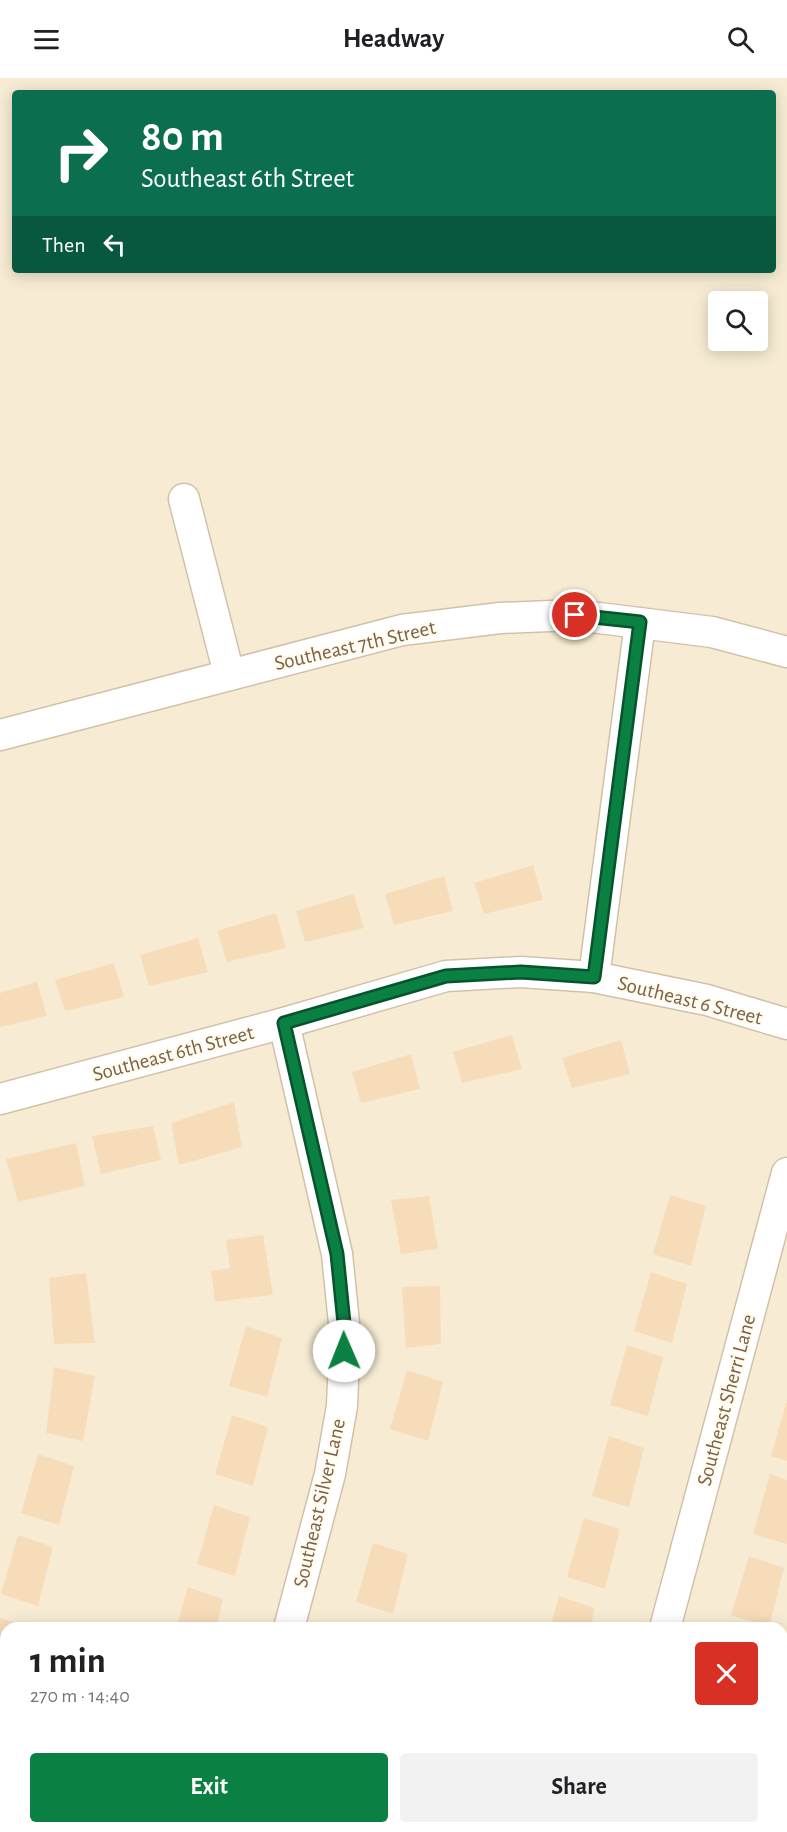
<!DOCTYPE html>
<html lang="en">
<head>
<meta charset="utf-8">
<style>
  :root { --surface:#fff; --page:#f2f2f2; --text:#202124; --muted:#757577; --accent:#0b8043 }
  body { margin:0; font-family:"Alegreya Sans",sans-serif; background:var(--page); color:var(--text); height:100vh; display:flex; flex-direction:column; font-size:22px; white-space:nowrap }
  * { box-sizing:border-box; margin:0 }
  p { font-size:20px; color:var(--muted) }
  .icon { flex:none; width:33px; height:33px; fill:none; stroke:currentColor; stroke-width:2; stroke-linecap:round; stroke-linejoin:round }
  .map { position:relative; flex:1; overflow:hidden }
  .panel { position:absolute; left:0px; top:1544px; width:788px; height:212px; display:flex; flex-direction:column; background:var(--surface); border-radius:18px 18px 0 0; box-shadow:0 3px 15px #0003 }
  .panel>* { flex:none }
  .guide { position:absolute; left:12px; top:12px; width:764px; height:183px; border-radius:6px; box-shadow:0 3px 15px #0003; background:#0b6e4f; color:#fff; overflow:hidden }
  .fabs { position:absolute; left:708px; top:213px; display:grid; gap:12px }
  .fabs a { display:grid; place-items:center; width:60px; height:60px; border-radius:6px; background:var(--surface); box-shadow:0 3px 15px #0003; font-size:30px }
  .pin { position:absolute; display:grid; place-items:center; width:51px; height:51px; color:#fff; margin:-26px; border:3px solid #fff; border-radius:50%; box-shadow:0 2px 6px #0007 }
  .me { position:absolute; width:66px; margin:-33px; rotate:359deg; stroke-linejoin:round; filter:drop-shadow(0 0 4px #0008) }
  .turn { display:flex; align-items:center; gap:21px; height:126px; padding:0 30px; font-size:27px }
  .turn .icon { width:78px; height:78px; stroke-width:2.5 }
  .turn b { display:block; font-size:42px; line-height:51px }
  .then { display:flex; align-items:center; height:57px; padding:0 30px; background:#0003; gap:12px; font-size:22px }
  .round { display:grid; place-items:center; flex:none; width:63px; height:63px; border-radius:6px; background:var(--page) }
  .headline { display:flex; align-items:center; justify-content:space-between; height:102px; padding:0 30px }
  h1 { font-size:36px; font-weight:700; line-height:45px }
  .button { display:flex; gap:12px; margin-top:auto; padding:12px 30px }
  .button a { flex:1; height:69px; border-radius:6px; background:var(--accent); color:#fff; font-size:24px; font-weight:700; line-height:69px; text-align:center }
  .button a+a { background:var(--page); color:var(--text) }
  header { display:flex; justify-content:space-between; align-items:center; height:78px; padding:0 30px; background:var(--surface); font-size:27px; font-weight:700 }
  .map>svg:first-child { display:block }
</style>
</head>
<body>
<header><svg class="icon" aria-label="menu" viewBox="0 0 24 24"><path d="M4 6h16M4 12h16M4 18h16"/></svg>Headway<svg class="icon" aria-label="search" viewBox="0 0 24 24"><circle cx="10" cy="10" r="6"/><path d="M15 15l6 6"/></svg></header>
<div class="map">
<svg width="787" height="1754" viewBox="0 0 787 1754">
  <rect width="100%" height="100%" fill="#fef9e5"/>
  <path fill="#f7ecd3" fill-rule="evenodd" d="M0,0h787v1754h-787zM15,15h757v177h-757zM718,224h40v38h-40zM6,1550h776v199h-776z"/>
  <g fill="#f7dcba">
    <path d="M533,787l10,35 -59,14 -10,-31z"/>
    <path d="M444,798l9,35 -59,14 -9,-31z"/>
    <path d="M354,816l10,34 -59,14 -9,-31z"/>
    <path d="M276,835l10,35 -59,14 -10,-31z"/>
    <path d="M198,860l10,34 -59,14 -9,-31z"/>
    <path d="M114,885l10,34 -59,14 -10,-31z"/>
    <path d="M37,904l10,34 -47,11v-34z"/>
    <path d="M512,957l10,34 -60,14 -9,-31z"/>
    <path d="M621,962l9,34 -58,14 -10,-30z"/>
    <path d="M411,976l9,35 -59,14 -9,-31z"/>
    <path d="M234,1024l8,45 -63,18 -8,-42z"/>
    <path d="M153,1048l8,34 -60,14 -9,-38z"/>
    <path d="M76,1065l9,43 -67,16 -12,-43z"/>
    <path d="M670,1117l36,11 -15,60 -38,-12z"/>
    <path d="M429,1118l9,53 -37,5 -10,-54z"/>
    <path d="M263,1157l10,60 -58,7 -4,-31 19,-3 -4,-28z"/>
    <path d="M651,1194l36,12 -15,59 -38,-12z"/>
    <path d="M86,1195l9,70 -41,1 -5,-66z"/>
    <path d="M440,1208l1,58 -35,4 -4,-61z"/>
    <path d="M246,1248l36,12 -15,59 -38,-11z"/>
    <path d="M627,1267l36,12 -15,59 -38,-11z"/>
    <path d="M54,1289l41,9 -12,65 -37,-8z"/>
    <path d="M407,1292l36,12 -15,59 -38,-12z"/>
    <path d="M786,1325h1v58l-16,-5z"/>
    <path d="M232,1337l36,12 -15,59 -38,-12z"/>
    <path d="M609,1358l35,12 -15,59 -37,-11z"/>
    <path d="M38,1376l36,12 -15,59 -38,-12z"/>
    <path d="M770,1396l17,6v64l-34,-10z"/>
    <path d="M214,1427l36,12 -15,59 -38,-12z"/>
    <path d="M584,1440l36,11 -15,60 -38,-12z"/>
    <path d="M18,1457l35,12 -15,59 -37,-12z"/>
    <path d="M373,1465l35,11 -15,60 -37,-12z"/>
    <path d="M749,1478l35,12 -15,59 -38,-12z"/>
    <path d="M188,1509l35,12 -7,29h-40z"/>
    <path d="M559,1518l36,12 -5,20h-40z"/>
    <path d="M0,1540l27,9 -21,1v57l-6,-2z"/>
    <path d="M0,1634l6,2v47l-4,16h-2z"/>
    <path d="M307,1749h40l-2,5h-40z"/>
    <path d="M519,1749h23l-2,5h-7z"/>
    <path d="M669,1749h39l-1,5h-40z"/>
  </g>
  <g fill="none" stroke-linecap="round" stroke-linejoin="round">
    <defs>
      <g id="street">
        <path d="M184,421l45,175"/>
        <path d="M0,657l402,-105 98,-12 75,-3 137,17 75,20"/>
        <path d="M594,899l46,-354"/>
        <path d="M284,945l53,231 8,79 -3,73 -12,68 -41,154"/>
        <path d="M0,1021l284,-76 162,-47 75,-4 73,5 113,23 80,24"/>
        <path d="M665,1550l122,-455"/>
        <path d="M234,1754l1,-5"/>
        <path d="M610,1754l1,-5"/>
      </g>
    </defs>
    <use href="#street" stroke="#d2c1a9" stroke-width="33"/>
    <use href="#street" stroke="#fff" stroke-width="30"/>
  </g>
  <g fill="none" stroke-linecap="round" stroke-linejoin="round">
    <defs>
      <path id="route" d="M344,1273l1,-18 -8,-79 -53,-231 162,-47 75,-4 73,5 46,-355 -65,-7"/>
    </defs>
    <use href="#route" stroke="#07532c" stroke-width="15"/>
    <use href="#route" stroke="#0b8043" stroke-width="10"/>
  </g>
  <g text-anchor="middle" stroke-width="4.5" stroke-linejoin="round" paint-order="stroke">
    <g font-size="21" fill="#7b6147" stroke="#fffbee">
      <text transform="translate(355 567) rotate(-13)" y="7">Southeast 7th Street</text>
      <text transform="translate(690 922) rotate(14)" y="7">Southeast 6 Street</text>
      <text transform="translate(173 975) rotate(-15)" y="7">Southeast 6th Street</text>
      <text transform="translate(726 1322) rotate(-75)" y="7">Southeast Sherri Lane</text>
      <text transform="translate(319 1425) rotate(-77)" y="7">Southeast Silver Lane</text>
    </g>
  </g>
</svg>
<div class="fabs">
<a><svg class="icon" aria-label="search" viewBox="0 0 24 24"><circle cx="10" cy="10" r="6"/><path d="M15 15l6 6"/></svg></a>
</div>
<div class="pin" style="left:575px;top:537px;background:#d93025"><svg class="icon" aria-label="arrive" viewBox="0 0 24 24"><path d="M6 21V4h12l-3 4 3 4H6"/></svg></div>
<svg class="me" style="left:344px;top:1273px" viewBox="-20 -20 40 40"><circle r="19" fill="#fff"/><path d="M0-13L10 11 0 6-10 11z" fill="#0b8043"/></svg>
<div class="guide">
<div class="turn"><svg class="icon" aria-label="right" viewBox="0 0 24 24"><path d="M7 20v-9h11M14 6l5 5-5 5"/></svg><div><b>80 m</b>Southeast 6th Street</div></div>
<div class="then">Then<svg class="icon" aria-label="left" viewBox="0 0 24 24"><path d="M17 20v-9H6M10 6l-5 5 5 5"/></svg></div>
</div>
<section class="panel">
<div class="headline"><div><h1>1 min</h1><p>270 m · 14:40</p></div><a class="round" style="background:#d93025;color:#fff"><svg class="icon" aria-label="close" viewBox="0 0 24 24"><path d="M6 6l12 12M18 6L6 18"/></svg></a></div>
<div class="button"><a>Exit</a><a>Share</a></div>
</section>
</div>
</body>
</html>
